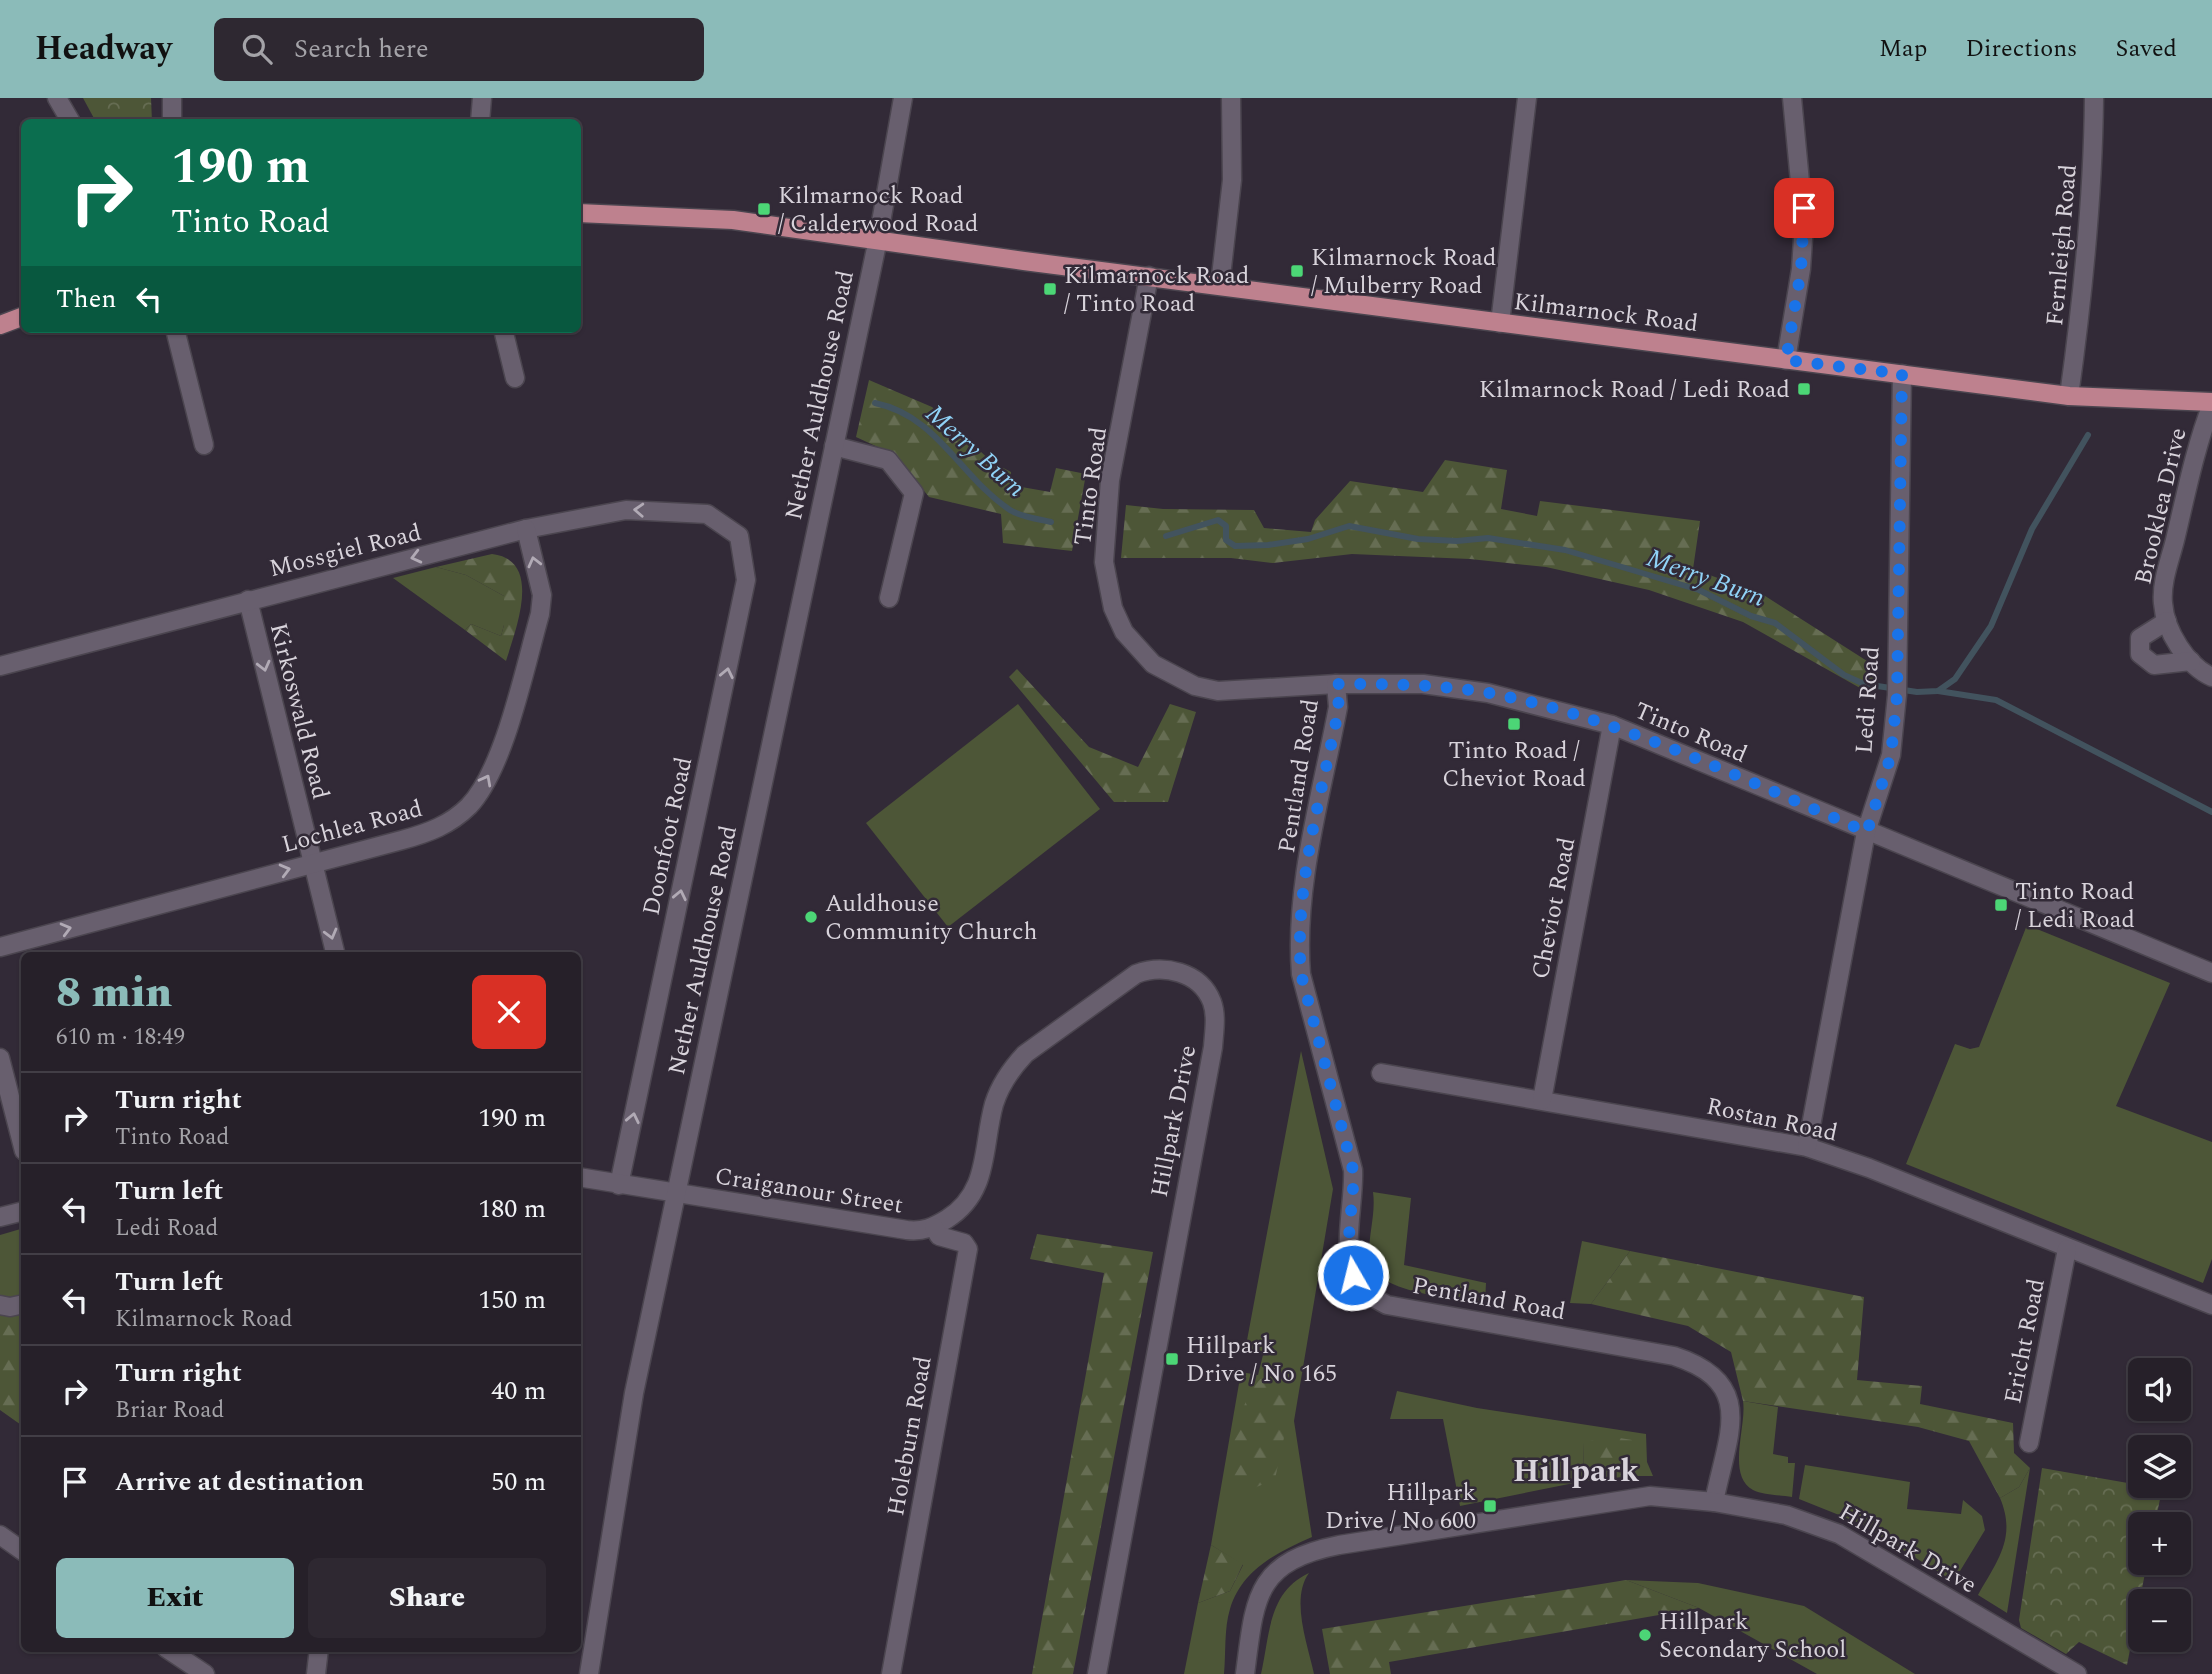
<!DOCTYPE html>
<html lang="en">
<head>
<meta charset="utf-8">
<style>
  :root { --surface:#262029; --page:#2e2831; --text:#f1f3f6; --muted:#a4a3a8; --line:#423e46; --accent:#8bbbb9 }
  body { margin:0; font-family:Spectral,serif; background:var(--page); color:var(--text); height:100vh; display:flex; flex-direction:column; font-size:26px; white-space:nowrap }
  * { box-sizing:border-box; margin:0 }
  p { font-size:23px; color:var(--muted) }
  .icon { flex:none; width:38px; height:38px; fill:none; stroke:currentColor; stroke-width:2; stroke-linecap:round; stroke-linejoin:round }
  .map { position:relative; flex:1; overflow:hidden }
  .drawer { position:absolute; left:21px; top:854px; width:560px; height:700px; display:flex; flex-direction:column; background:var(--surface); border-radius:10px; box-shadow:0 2px 5px #0004,0 0 0 2px var(--line) }
  .drawer>* { flex:none }
  .guide { position:absolute; left:21px; top:21px; width:560px; height:214px; border-radius:10px; box-shadow:0 2px 5px #0004,0 0 0 2px var(--line); background:#0b6e4f; color:#fff; overflow:hidden }
  .buttons { position:absolute; left:2128px; top:1260px; display:grid; gap:14px }
  .buttons a { display:grid; place-items:center; width:63px; height:63px; border-radius:10px; background:var(--surface); box-shadow:0 2px 5px #0004,0 0 0 2px var(--line); font-size:35px }
  .pin { position:absolute; display:grid; place-items:center; width:60px; height:60px; color:#fff; margin:-30px; border-radius:14px; box-shadow:0 4px 10px #0006 }
  .me { position:absolute; width:77px; margin:-38px; rotate:352deg; stroke-linejoin:round; filter:drop-shadow(0 0 5px #0008) }
  .turn { display:flex; align-items:center; gap:24px; height:147px; padding:0 35px; font-size:32px }
  .turn .icon { width:91px; height:91px; stroke-width:2.5 }
  .turn b { display:block; font-size:49px; line-height:60px }
  .then { display:flex; align-items:center; height:66px; padding:0 35px; background:#0003; gap:14px; font-size:26px }
  .round { display:grid; place-items:center; flex:none; width:74px; height:74px; border-radius:10px; background:var(--page) }
  .headline { display:flex; align-items:center; justify-content:space-between; height:119px; padding:0 35px }
  h1 { font-size:42px; font-weight:800; line-height:52px; color:var(--accent) }
  .cta { display:flex; gap:14px; margin-top:auto; padding:14px 35px }
  .cta a { flex:1; height:80px; border-radius:10px; background:var(--accent); color:#111; font-size:28px; font-weight:800; line-height:80px; text-align:center }
  .cta a+a { background:var(--page); color:var(--text) }
  ul { padding:0; list-style:none }
  li { display:flex; align-items:center; gap:21px; height:91px; padding:0 35px; border-top:2px solid var(--line) }
  li div { flex:1 }
  li b { display:block; font-size:26px }
  li em { font-style:normal }
  header { display:flex; align-items:center; gap:42px; box-sizing:border-box; height:98px; padding:0 35px; background:var(--accent); color:#111 }
  header strong { font-size:33px }
  nav { display:flex; gap:38px; margin-inline-start:auto; font-size:24px }
  .search { width:490px; height:63px; background:var(--page); display:flex; align-items:center; gap:18px; box-sizing:border-box; padding:0 24px; border-radius:10px; color:var(--muted); font-size:26px }
  .map>svg:first-child { display:block }
</style>
</head>
<body>
<header>
<strong>Headway</strong>
<div class="search"><svg class="icon" aria-label="search" viewBox="0 0 24 24"><circle cx="10" cy="10" r="6"/><path d="M15 15l6 6"/></svg>Search here</div>
<nav><a>Map</a><a>Directions</a><a>Saved</a></nav>
</header>
<div class="map">
<svg width="2212" height="1576" viewBox="0 0 2212 1576">
  <defs>
    <pattern id="forest-firs" width="22" height="20" patternUnits="userSpaceOnUse" patternTransform="scale(1.75)"><rect width="22" height="20" fill="#4d5637"/><path d="M5 1l3.5 6h-7zM16 11l3.5 6h-7z" fill="#666d53"/></pattern>
    <pattern id="park-crowns" width="20" height="18" patternUnits="userSpaceOnUse" patternTransform="scale(1.75)"><rect width="20" height="18" fill="#4d5637"/><path d="M2 6a3 3 0 1 1 6 0M12 15a3 3 0 1 1 6 0" fill="none" stroke="#666d53"/></pattern>
  </defs>
  <rect width="100%" height="100%" fill="#322a37"/>
  <g fill="#4d5637">
    <path d="M436,469l30,8 38,21v29l-3,11 -30,-12 -6,6 -72,-52z"/>
    <path d="M1018,606l82,105 -152,118 -82,-104z"/>
    <path d="M2027,827l143,58 -54,123 96,36v117l-9,24 -297,-119 49,-120 15,5 9,-2z"/>
    <path d="M1301,953l32,138 -39,232 18,116c-34,15 -70,32 -82,72 -6,19 -4,44 -6,65h-40l14,-71 32,-12 13,-26 -32,-20 30,-173 17,3 5,-20 -18,-4z"/>
    <path d="M1373,1094l38,6 -7,67 82,18 -1,20c-29,-5 -113,-9 -116,-45 -1,-22 7,-44 4,-66z"/>
    <path d="M24,1130v68l-10,2 -14,-3v-60z"/>
    <path d="M1582,1143l48,10 -39,53 -21,-1z"/>
    <path d="M1397,1293l80,17 169,26 1,28 6,14h-21v-36l-49,3 1,38 -124,25 -17,-87h-53z"/>
    <path d="M1743,1303l35,6 -5,47 15,3v6h7l-3,34c-12,-2 -29,-2 -39,-7 -27,-15 -6,-64 -10,-89z"/>
    <path d="M1805,1367l105,17 -3,27 54,5 2,-14 19,16 3,14 -25,41 -15,5 -86,-53 -60,-24z"/>
    <path d="M2030,1370l-23,145 -29,-18c19,-34 39,-57 22,-97l19,-11z"/>
    <path d="M1309,1475c-19,26 -1,72 5,101h-53c9,-40 7,-82 48,-101z"/>
    <path d="M1626,1482l72,3 106,23 111,68h-98l-118,-66z"/>
  </g>
  <g fill="url(#forest-firs)">
    <path d="M869,282l63,27 60,55 19,10v13l39,7 6,-24 30,6 -14,77 -69,-8 -2,-29 -72,-17 -34,-42 -39,-18z"/>
    <path d="M1445,362l62,10 -6,39 36,7 3,-15 160,20 -7,48 69,25 116,74 -2,29 -133,-75 -94,-32 -103,-23 -76,-8 -118,-5 -79,9 -42,-5h-110l5,-53 37,4 91,1 10,18 47,4 4,-12 35,-39 73,11z"/>
    <path d="M492,456c52,6 23,77 14,107l-41,-31 6,-6 30,12 3,-11v-29l-38,-21 -30,-8z"/>
    <path d="M1017,571l72,78 49,20 32,-63 26,8 -28,90h-54l-105,-125z"/>
    <path d="M1037,1136l116,18 -80,422h-41l72,-401 -74,-14z"/>
    <path d="M1630,1153l234,46 -7,83 65,6 -2,18 93,19 1,30 16,15 -11,19 -19,11 -31,-57 -51,-14 -175,-26 -12,-49 -43,-26 -97,-22z"/>
    <path d="M0,1213l24,5v111l-24,-17z"/>
    <path d="M1273,1267l17,12 -2,42 -13,60 -41,18c-9,-31 1,-74 15,-102 5,-11 17,-21 24,-30z"/>
    <path d="M1614,1339l18,3v36l-48,5 -1,-39z"/>
    <path d="M1211,1447l32,19 -13,27 -32,12z"/>
    <path d="M1626,1482l73,28 -310,54 2,12h-61l-8,-45z"/>
  </g>
  <g fill="url(#park-crowns)">
    <path d="M83,0h68l1,24h-56z"/>
    <path d="M2042,1370l120,21 -7,35h-15v39h7l-20,102 -48,-23 -13,12 -45,-26 -2,-8z"/>
  </g>
  <g fill="none" stroke-linecap="round" stroke-linejoin="round">
    <g stroke="#42535e" stroke-width="6">
      <path d="M875,305c63,13 85,74 135,107 11,7 28,9 41,12"/>
      <path d="M1166,438l52,-16 8,6v14l9,6 33,-1 40,-6 41,-13 69,13 39,2 31,-3 77,12 134,40 52,26 24,7 69,52 20,9 53,8 21,-1 17,-12 36,-53 41,-97 56,-94"/>
      <path d="M1938,593l58,9 216,112"/>
    </g>
    <defs>
      <g id="minor">
        <path d="M57,0l14,24"/>
        <path d="M172,24v-24"/>
        <path d="M480,24l2,-24"/>
        <path d="M1149,178l-39,204 -6,82 9,46 11,24 29,32 42,22 23,5 118,-7h87l65,9 124,32 600,248"/>
        <path d="M1220,187l12,-105 -1,-82"/>
        <path d="M1500,225l27,-225"/>
        <path d="M175,231l29,116"/>
        <path d="M503,231l12,49"/>
        <path d="M1786,262l15,-91 3,-45 -12,-126"/>
        <path d="M2069,298c14,-100 24,-197 25,-298"/>
        <path d="M2212,306c-17,44 -26,90 -37,136 -5,20 -14,42 -12,63 2,28 24,63 49,74"/>
        <path d="M834,348l54,14 26,33 -25,105"/>
        <path d="M248,502l88,356"/>
        <path d="M2167,523l-27,17v16l14,11 37,-4"/>
        <path d="M0,568l526,-137 100,-19 81,4 32,22 7,44 -127,605"/>
        <path d="M1336,586l2,23c-16,86 -44,179 -37,267l52,196c2,33 -15,92 7,117 7,8 18,13 27,18l287,51c84,27 53,79 40,146"/>
        <path d="M0,849l402,-107c26,-7 48,-15 67,-34 36,-38 56,-140 71,-192l2,-19 -16,-66"/>
        <path d="M0,960l24,93"/>
        <path d="M1381,975l426,74 62,21 343,137"/>
        <path d="M1542,1002l70,-375"/>
        <path d="M1807,1049l59,-315 25,-77 6,-60 5,-321"/>
        <path d="M578,1079l329,53c16,2 27,-3 40,-11 43,-27 35,-72 47,-115 6,-19 17,-35 31,-50l111,-80c27,-10 64,-3 76,28 5,14 2,30 1,45l-116,627"/>
        <path d="M0,1119l24,-6"/>
        <path d="M0,1207l10,2 14,-3"/>
        <path d="M2029,1345l38,-194"/>
        <path d="M0,1437l24,17"/>
        <path d="M166,1550l39,26"/>
        <path d="M316,1576l3,-26"/>
        <path d="M891,1576l77,-425 -4,-6 -25,-7 -5,-9"/>
        <path d="M1245,1576c10,-76 9,-112 94,-129l311,-49 64,6 72,13 53,19 238,140"/>
      </g>
      <path id="secondary" d="M589,1576l45,-281 244,-1154 25,-141"/>
      <g id="primary">
        <path d="M578,115l155,7 291,41 1045,135 143,6"/>
        <path d="M0,227l24,-9"/>
      </g>
    </defs>
    <use href="#minor" stroke="#4b454f" stroke-width="21"/>
    <use href="#secondary" stroke="#4b454f" stroke-width="21"/>
    <use href="#primary" stroke="#4b454f" stroke-width="21"/>
    <use href="#minor" stroke="#685f6e" stroke-width="18"/>
    <use href="#secondary" stroke="#685f6e" stroke-width="18"/>
    <use href="#primary" stroke="#be818e" stroke-width="18"/>
  </g>
  <defs><path id="oneway-chevron" d="M-2-3.5L2.5 0L-2 3.5" fill="none" stroke-width="1.6" stroke-linecap="round" stroke-linejoin="round" transform="scale(1.75)"/></defs>
  <g stroke="#b1aab5">
    <use href="#oneway-chevron" transform="translate(639 412) rotate(-177)"/>
    <use href="#oneway-chevron" transform="translate(416 459) rotate(166)"/>
    <use href="#oneway-chevron" transform="translate(534 464) rotate(-104)"/>
    <use href="#oneway-chevron" transform="translate(264 568) rotate(76)"/>
    <use href="#oneway-chevron" transform="translate(727 575) rotate(-78)"/>
    <use href="#oneway-chevron" transform="translate(486 682) rotate(-62)"/>
    <use href="#oneway-chevron" transform="translate(285 772) rotate(-15)"/>
    <use href="#oneway-chevron" transform="translate(680 797) rotate(-78)"/>
    <use href="#oneway-chevron" transform="translate(66 831) rotate(-15)"/>
    <use href="#oneway-chevron" transform="translate(331 836) rotate(75)"/>
    <use href="#oneway-chevron" transform="translate(633 1020) rotate(-78)"/>
  </g>
  <g fill="none" stroke-linecap="round" stroke-linejoin="round">
    <path stroke="#1a73e8" stroke-width="12" stroke-dasharray="0 21.6" d="M1353,1177c-10,-35 2,-70 0,-105l-52,-196c-7,-88 21,-181 38,-267l-3,-23c51,0 102,0 153,9 132,25 255,87 378,139l24,-77 6,-60 5,-321 -116,-14 15,-90 3,-62"/>
  </g>
  <g fill="#4cd676" stroke="#322a37" stroke-width="2.5">
    <rect x="757" y="104" width="14" height="14" rx="3.5"/>
    <rect x="1290" y="166" width="14" height="14" rx="3.5"/>
    <rect x="1043" y="184" width="14" height="14" rx="3.5"/>
    <rect x="1797" y="284" width="14" height="14" rx="3.5"/>
    <rect x="1507" y="619" width="14" height="14" rx="3.5"/>
    <rect x="1994" y="800" width="14" height="14" rx="3.5"/>
    <circle cx="811" cy="819" r="7"/>
    <rect x="1165" y="1254" width="14" height="14" rx="3.5"/>
    <rect x="1483" y="1401" width="14" height="14" rx="3.5"/>
    <circle cx="1645" cy="1537" r="7"/>
  </g>
  <g text-anchor="middle" stroke-width="5" stroke-linejoin="round" paint-order="stroke">
    <g font-size="24" fill="#d8d3db" stroke="#322a37" text-anchor="start">
      <text x="778" y="105">Kilmarnock Road<tspan x="778" dy="28">/ Calderwood Road</tspan></text>
      <text x="1311" y="167">Kilmarnock Road<tspan x="1311" dy="28">/ Mulberry Road</tspan></text>
      <text x="1064" y="185">Kilmarnock Road<tspan x="1064" dy="28">/ Tinto Road</tspan></text>
      <text x="1790" y="299" text-anchor="end">Kilmarnock Road / Ledi Road</text>
      <text x="1514" y="660" text-anchor="middle">Tinto Road /<tspan x="1514" dy="28">Cheviot Road</tspan></text>
      <text x="2015" y="801">Tinto Road<tspan x="2015" dy="28">/ Ledi Road</tspan></text>
      <text x="825" y="813">Auldhouse<tspan x="825" dy="28">Community Church</tspan></text>
      <text x="1186" y="1255">Hillpark<tspan x="1186" dy="28">Drive / No 165</tspan></text>
      <text x="1476" y="1402" text-anchor="end">Hillpark<tspan x="1476" dy="28">Drive / No 600</tspan></text>
      <text x="1659" y="1531">Hillpark<tspan x="1659" dy="28">Secondary School</tspan></text>
    </g>
    <g font-size="24" fill="#d8d3db" stroke="#322a37">
      <text transform="translate(2061 147) rotate(-85)" y="8">Fernleigh Road</text>
      <text transform="translate(1606 214) rotate(7)" y="8">Kilmarnock Road</text>
      <text transform="translate(819 297) rotate(-78)" y="8">Nether Auldhouse Road</text>
      <text transform="translate(1090 388) rotate(-82)" y="8">Tinto Road</text>
      <text transform="translate(2160 408) rotate(-77)" y="8">Brooklea Drive</text>
      <text transform="translate(345 452) rotate(-14)" y="8">Mossgiel Road</text>
      <text transform="translate(1867 602) rotate(-86)" y="8">Ledi Road</text>
      <text transform="translate(300 613) rotate(76)" y="8">Kirkoswald Road</text>
      <text transform="translate(1691 634) rotate(23)" y="8">Tinto Road</text>
      <text transform="translate(1298 678) rotate(-81)" y="8">Pentland Road</text>
      <text transform="translate(352 728) rotate(-15)" y="8">Lochlea Road</text>
      <text transform="translate(667 738) rotate(-78)" y="8">Doonfoot Road</text>
      <text transform="translate(1553 810) rotate(-79)" y="8">Cheviot Road</text>
      <text transform="translate(702 852) rotate(-78)" y="8">Nether Auldhouse Road</text>
      <text transform="translate(1772 1021) rotate(12)" y="8">Rostan Road</text>
      <text transform="translate(1173 1023) rotate(-79)" y="8">Hillpark Drive</text>
      <text transform="translate(809 1092) rotate(9)" y="8">Craiganour Street</text>
      <text transform="translate(1489 1200) rotate(10)" y="8">Pentland Road</text>
      <text transform="translate(2024 1243) rotate(-79)" y="8">Ericht Road</text>
      <text transform="translate(909 1338) rotate(-80)" y="8">Holeburn Road</text>
      <text transform="translate(1908 1450) rotate(30)" y="8">Hillpark Drive</text>
    </g>
    <g font-size="26" font-style="italic" fill="#90d2f6" stroke="#322a37">
      <text transform="translate(976 352) rotate(42)" y="9">Merry Burn</text>
      <text transform="translate(1706 479) rotate(20)" y="9">Merry Burn</text>
    </g>
    <g font-size="32" font-weight="bold" fill="#d8d3db" stroke="#322a37">
      <text x="1576" y="1383">Hillpark</text>
    </g>
  </g>
</svg>
<div class="buttons">
<a><svg class="icon" aria-label="sound" viewBox="0 0 24 24"><path d="M4 9h4l5-4v14l-5-4H4zM17 9q2 3 0 6"/></svg></a>
<a><svg class="icon" aria-label="layers" viewBox="0 0 24 24"><path d="M12 4l9 5-9 5-9-5zM3 14l9 5 9-5"/></svg></a>
<a>+</a>
<a>−</a>
</div>
<div class="pin" style="left:1804px;top:110px;background:#d93025"><svg class="icon" aria-label="arrive" viewBox="0 0 24 24"><path d="M6 21V4h12l-3 4 3 4H6"/></svg></div>
<svg class="me" style="left:1353px;top:1177px" viewBox="-20 -20 40 40"><circle r="17" fill="#1a73e8" stroke="#fff" stroke-width="3"/><path d="M0-11L8 9 0 5-8 9z" fill="#fff"/></svg>
<div class="guide">
<div class="turn"><svg class="icon" aria-label="right" viewBox="0 0 24 24"><path d="M7 20v-9h11M14 6l5 5-5 5"/></svg><div><b>190 m</b>Tinto Road</div></div>
<div class="then">Then<svg class="icon" aria-label="left" viewBox="0 0 24 24"><path d="M17 20v-9H6M10 6l-5 5 5 5"/></svg></div>
</div>
<section class="drawer">
<div class="headline"><div><h1>8 min</h1><p>610 m · 18:49</p></div><a class="round" style="background:#d93025;color:#fff"><svg class="icon" aria-label="close" viewBox="0 0 24 24"><path d="M6 6l12 12M18 6L6 18"/></svg></a></div>
<ul>
<li><svg class="icon" aria-label="right" viewBox="0 0 24 24"><path d="M7 20v-9h11M14 6l5 5-5 5"/></svg><div><b>Turn right</b><p>Tinto Road</p></div><em>190 m</em></li>
<li><svg class="icon" aria-label="left" viewBox="0 0 24 24"><path d="M17 20v-9H6M10 6l-5 5 5 5"/></svg><div><b>Turn left</b><p>Ledi Road</p></div><em>180 m</em></li>
<li><svg class="icon" aria-label="left" viewBox="0 0 24 24"><path d="M17 20v-9H6M10 6l-5 5 5 5"/></svg><div><b>Turn left</b><p>Kilmarnock Road</p></div><em>150 m</em></li>
<li><svg class="icon" aria-label="right" viewBox="0 0 24 24"><path d="M7 20v-9h11M14 6l5 5-5 5"/></svg><div><b>Turn right</b><p>Briar Road</p></div><em>40 m</em></li>
<li><svg class="icon" aria-label="arrive" viewBox="0 0 24 24"><path d="M6 21V4h12l-3 4 3 4H6"/></svg><div><b>Arrive at destination</b></div><em>50 m</em></li>
</ul>
<div class="cta"><a>Exit</a><a>Share</a></div>
</section>
</div>
</body>
</html>
